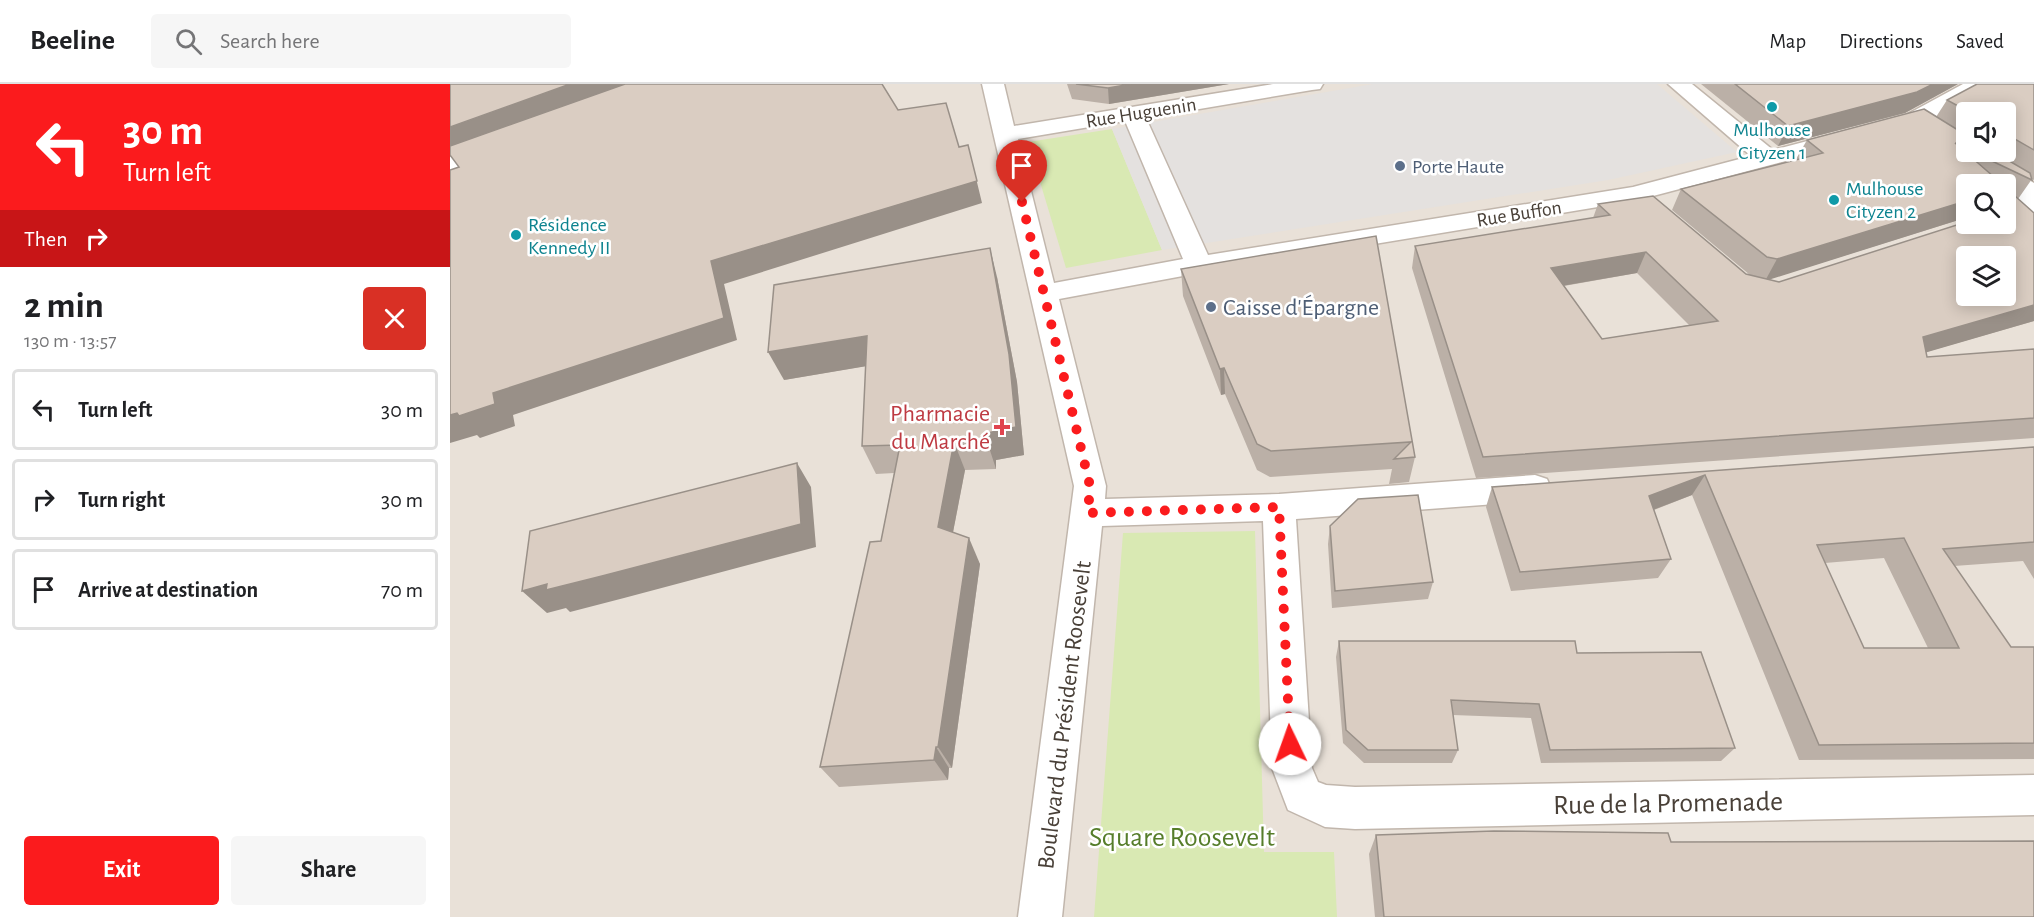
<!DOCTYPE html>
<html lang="en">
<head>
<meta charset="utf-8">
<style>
  :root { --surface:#fff; --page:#f6f6f6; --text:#202124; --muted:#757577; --line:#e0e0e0; --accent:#fb1b1d }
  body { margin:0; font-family:"Alegreya Sans",sans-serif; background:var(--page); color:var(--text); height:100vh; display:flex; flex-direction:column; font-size:22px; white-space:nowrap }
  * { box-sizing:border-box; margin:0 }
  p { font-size:20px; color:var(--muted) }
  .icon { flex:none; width:33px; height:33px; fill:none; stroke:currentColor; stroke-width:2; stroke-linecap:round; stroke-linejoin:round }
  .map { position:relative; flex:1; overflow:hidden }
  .side { display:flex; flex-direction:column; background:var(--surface); width:450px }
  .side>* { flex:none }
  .hud { background:#fb1b1d; color:#fff; overflow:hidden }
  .buttons { position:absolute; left:1506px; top:18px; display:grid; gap:12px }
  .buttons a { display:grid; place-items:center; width:60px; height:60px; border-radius:6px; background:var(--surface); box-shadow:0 3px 15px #0003; font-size:30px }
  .pin { position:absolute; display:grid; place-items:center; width:51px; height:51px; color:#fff; margin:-62px -26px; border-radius:50% 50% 50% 0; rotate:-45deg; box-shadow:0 0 6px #0007 }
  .pin .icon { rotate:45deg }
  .me { position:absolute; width:66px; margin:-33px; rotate:357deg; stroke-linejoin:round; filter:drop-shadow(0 0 4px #0008) }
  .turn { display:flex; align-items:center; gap:21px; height:126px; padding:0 24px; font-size:27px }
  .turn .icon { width:78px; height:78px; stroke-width:2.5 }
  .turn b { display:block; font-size:42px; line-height:51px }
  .then { display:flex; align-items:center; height:57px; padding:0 24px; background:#0003; gap:12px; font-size:22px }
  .round { display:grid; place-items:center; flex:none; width:63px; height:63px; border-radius:6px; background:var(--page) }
  .headline { display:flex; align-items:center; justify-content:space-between; height:102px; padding:0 24px }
  h1 { font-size:36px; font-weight:700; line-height:45px }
  .action { display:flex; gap:12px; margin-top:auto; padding:12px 24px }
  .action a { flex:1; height:69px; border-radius:6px; background:var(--accent); color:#fff; font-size:24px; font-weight:700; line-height:69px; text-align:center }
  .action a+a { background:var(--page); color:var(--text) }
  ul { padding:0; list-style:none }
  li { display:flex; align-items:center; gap:18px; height:81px; margin:0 12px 9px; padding:0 12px; border:3px solid var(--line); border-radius:6px }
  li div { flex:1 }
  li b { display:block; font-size:22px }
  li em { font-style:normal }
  header { display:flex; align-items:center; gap:36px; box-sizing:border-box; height:84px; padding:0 30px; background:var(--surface); border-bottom:2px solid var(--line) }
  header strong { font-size:28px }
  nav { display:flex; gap:33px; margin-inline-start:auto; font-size:21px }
  .search { width:420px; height:54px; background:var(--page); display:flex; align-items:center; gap:15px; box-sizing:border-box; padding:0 21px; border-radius:6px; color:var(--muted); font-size:22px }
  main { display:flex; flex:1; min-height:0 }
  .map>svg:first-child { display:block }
</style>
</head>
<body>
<header>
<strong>Beeline</strong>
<div class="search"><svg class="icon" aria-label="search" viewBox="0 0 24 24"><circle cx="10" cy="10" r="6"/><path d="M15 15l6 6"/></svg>Search here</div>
<nav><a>Map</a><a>Directions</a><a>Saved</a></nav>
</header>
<main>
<section class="side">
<div class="hud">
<div class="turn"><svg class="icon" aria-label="left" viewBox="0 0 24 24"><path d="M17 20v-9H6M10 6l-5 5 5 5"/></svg><div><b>30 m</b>Turn left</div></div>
<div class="then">Then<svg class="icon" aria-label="right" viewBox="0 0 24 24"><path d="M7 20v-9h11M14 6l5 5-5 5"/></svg></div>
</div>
<div class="headline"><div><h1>2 min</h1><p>130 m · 13:57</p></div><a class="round" style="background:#d93025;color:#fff"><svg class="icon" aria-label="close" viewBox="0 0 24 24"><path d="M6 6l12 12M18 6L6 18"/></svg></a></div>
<ul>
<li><svg class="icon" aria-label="left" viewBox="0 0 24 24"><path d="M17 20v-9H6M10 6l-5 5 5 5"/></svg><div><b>Turn left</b></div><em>30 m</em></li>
<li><svg class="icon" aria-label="right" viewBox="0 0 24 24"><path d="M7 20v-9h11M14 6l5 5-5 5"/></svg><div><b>Turn right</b></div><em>30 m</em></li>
<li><svg class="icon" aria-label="arrive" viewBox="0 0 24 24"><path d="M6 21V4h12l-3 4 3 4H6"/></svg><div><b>Arrive at destination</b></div><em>70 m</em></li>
</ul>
<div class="action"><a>Exit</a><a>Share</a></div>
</section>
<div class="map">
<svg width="1584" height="833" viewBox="0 0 1584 833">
  <rect width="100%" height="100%" fill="#f5f0ea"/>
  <path fill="#e9e1d8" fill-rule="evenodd" d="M0,0h1584v833h-1584zM1516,28h40v40h-40zM1516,100h40v40h-40zM1516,172h40v40h-40z"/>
  <g fill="#d9e9b3">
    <path d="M662,45l50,121 -96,18 -38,-126z"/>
    <path d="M805,447l9,321h70l3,65h-243l29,-384z"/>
  </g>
  <path fill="#e4e1df" d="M923,0h284l80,68 -129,28 -446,70 -50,-121z"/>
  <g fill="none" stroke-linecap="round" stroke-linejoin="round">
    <defs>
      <g id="minor">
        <path d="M532,0h22l10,42 259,-42h50l-3,5 -8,1 -166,28 62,137 425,-68 118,-31 -83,-72h24l81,66 133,-35 57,-31h27l-3,5 -65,36 -288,76 -435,72 -140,26 47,187 -1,13 174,-5 256,-19 12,4 4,9 -4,9 -12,4 -239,18 16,249 6,14 8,3 29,2 679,-12v40l-679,14 -30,-2 -37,-17 -16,-42 -9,-247 -161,5 -40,391h-44l56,-431zM675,37l58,138 -129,24 -36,-144z"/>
        <path d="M48,56l8,2 4,5 -4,5 -56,20v-15z"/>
        <path d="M1537,74l8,2 39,23v32l-28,8v-15l13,-5 -3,-10 -37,-23 -4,-5 4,-5z"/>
      </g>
    </defs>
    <use href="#minor" stroke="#c1b6ac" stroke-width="3"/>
    <use href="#minor" fill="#fff" fill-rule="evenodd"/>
  </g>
  <g fill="#bbb0a7" fill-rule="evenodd">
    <path d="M617,0h162l-120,20 -37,-5z"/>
    <path d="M1251,0h257l-53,29 -127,33z"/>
    <path d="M1527,0h57v96l-2,-1 -14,20 16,14v108l-108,31 1,5 107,-8v89l-558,40 -64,-210 3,-22 178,-28 5,-14 55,-8 93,78 4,1 -78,-65 9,-21 115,-30 11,-19 117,-31 12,8 11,-17zM1516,28h40v40h-40zM1516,100h40v40h-40v-2l-187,60 -10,-3 196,-61 1,1zM1516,172h40v40h-40zM1187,189l52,52 -87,14 -38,-53z"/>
    <path d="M926,152l39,221 -6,25 -20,2 3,-15 -122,8 -13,-7 -32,-76 -4,1 -38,-99 -2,-27z"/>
    <path d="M547,193l20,105 7,73 -28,5v9l-31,1 -12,62 27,32 -28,204h-3l-1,12 -109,7 -19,-20 61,-226 13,-68 -18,1 -14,-28 4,-80 -82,14z"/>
    <path d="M1584,363v132l-11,-18 -69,5 57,81h23v112l-235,1 -107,-265 -38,15 17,49 -13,19 -147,13 -25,-84 6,-20zM1434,474l44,90h-64l-39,-85z"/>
    <path d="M880,442l103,56 -5,17 -96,9 -4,-64z"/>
    <path d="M889,557l238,12 158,95 -14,13 -180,2 -10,-45 -78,-3 5,35 -6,13h-88l-21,-20 -7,-86z"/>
    <path d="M926,751l295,7 363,75h-659l-6,-63z"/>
  </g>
  <g fill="#999088">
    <path d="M120,0h71l-191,71v-28z"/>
    <path d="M681,0h98l-120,20 -1,-16z"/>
    <path d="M1483,0h25l-53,29 -127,33 10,-20z"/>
    <path d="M518,61l14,58 -258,81 13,56 -224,75 2,11 -35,12 -3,-3 -27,8v-28l43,-22 218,-132z"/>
    <path d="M1516,117v15l-1,2 -200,63 12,-22z"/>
    <path d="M540,164l7,29 20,105 7,73 -28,5v9l-9,-28z"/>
    <path d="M1196,168l-9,21 -93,16 7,-21z"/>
    <path d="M1584,221v16l-127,37 16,-21z"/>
    <path d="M417,252l12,28 -95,16 -16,-28z"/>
    <path d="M774,284l1,26 -4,1 -1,-26z"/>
    <path d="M504,358l11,28 -16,83 -11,-26z"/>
    <path d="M347,379l14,24 5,60 -192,51 -54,14 -4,-4 -19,5 -25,-22z"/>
    <path d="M1255,391l-13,20 -55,21 12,-20z"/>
    <path d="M519,454l11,26 -28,204 -14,-21z"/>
    <path d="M486,663l13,21 -1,12 -14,-20z"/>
  </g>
  <g fill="#dacdc2" stroke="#999088" stroke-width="1.5" fill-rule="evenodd">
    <path d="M0,0h120l-120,43z"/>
    <path d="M175,0h257l16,26 48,-7 13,44 9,-2 9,36 -266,80 13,57 -231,75 2,11 -36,12 -2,-3 -7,2v-245l9,-3 -9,-12v-9z"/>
    <path d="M626,0h55l-23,4z"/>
    <path d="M1285,0h198l-16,8 -129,34z"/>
    <path d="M1527,0h57v66l-28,-16v-22h-37l-22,-12z"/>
    <path d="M1474,25l42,26v14l-11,-6 47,41h-36v17l-189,58 -10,-2 -86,-68 142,-36 -16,-13z"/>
    <path d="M1523,68h21l36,21 2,7z"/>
    <path d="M1556,104l28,25v92l-111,32 4,20 107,-8v69l-551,39 -68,-211 195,-31 -12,-11 55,-8 93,78 33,8 187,-60v2h40v-14l6,-8 -3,-2h-3zM1196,168l72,69 -116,18 -51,-71zM1516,172h40v40h-40z"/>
    <path d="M926,152l39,221 -21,2 17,-17 -140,9 -14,-7 -33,-76 -4,1 -39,-100z"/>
    <path d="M540,164l19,106 7,73 -29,6v8l-33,1 -16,85 31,11 -31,209h-2l-2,13 -114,7 50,-225 11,-1 19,-96 -38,1 5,-110 -99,16 6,-67z"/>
    <path d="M1584,363v95l-91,7 68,98h23v96l-215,2 -114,-270 -56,21 22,63 -151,13 -28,-85zM1454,454l55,110h-95l-47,-103z"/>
    <path d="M347,379l4,61 -199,52 -56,14 1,-6 -25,7 8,-60z"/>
    <path d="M968,411l15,87 -98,9 -5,-65 28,-27z"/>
    <path d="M889,557h236l2,12 124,-1 34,96 -185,2 -11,-46 -88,-4 7,50h-90l-22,-20z"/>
    <path d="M1044,747l174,2 3,9 363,-1v76h-650l-8,-82z"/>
  </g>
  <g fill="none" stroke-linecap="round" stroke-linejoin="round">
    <path stroke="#fb1b1d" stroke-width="10" stroke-dasharray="0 18" d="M572,118l68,284 -2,27 191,-6 11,237"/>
  </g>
  <g fill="#0f9aa8" stroke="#fff" stroke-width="2">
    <circle cx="1322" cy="23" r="6"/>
    <circle cx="1384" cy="116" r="6"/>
    <circle cx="66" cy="151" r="6"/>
  </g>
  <g fill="#5c6f8a" stroke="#fff" stroke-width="2">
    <circle cx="950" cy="82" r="6"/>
    <circle cx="761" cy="223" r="6"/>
  </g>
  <path fill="#e0444e" stroke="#fff" stroke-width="2" d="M549 334h6v6h6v6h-6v6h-6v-6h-6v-6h6z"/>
  <g text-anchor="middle" stroke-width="5" stroke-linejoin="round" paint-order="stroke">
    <g font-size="20" fill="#494038" stroke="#fff">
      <text transform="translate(691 28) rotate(-9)" y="7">Rue Huguenin</text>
      <text transform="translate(1069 129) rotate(-9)" y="7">Rue Buffon</text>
    </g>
    <g font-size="20" fill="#0d838f" stroke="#fff" text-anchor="start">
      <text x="1322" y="52" text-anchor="middle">Mulhouse<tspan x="1322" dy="23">Cityzen 1</tspan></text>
      <text x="1396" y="111">Mulhouse<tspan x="1396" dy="23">Cityzen 2</tspan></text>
      <text x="78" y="147">Résidence<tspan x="78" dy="23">Kennedy II</tspan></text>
    </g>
    <g font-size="20" fill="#4e5e75" stroke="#fff" text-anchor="start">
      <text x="962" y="89">Porte Haute</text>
    </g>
    <g font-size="24" fill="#4e5e75" stroke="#fff" text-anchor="start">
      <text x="773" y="231">Caisse d'Épargne</text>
    </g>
    <g font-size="24" fill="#be3a42" stroke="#fff" text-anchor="end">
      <text x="540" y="337">Pharmacie<tspan x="540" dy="28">du Marché</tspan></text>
    </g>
    <g font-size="24" fill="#494038" stroke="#fff">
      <text transform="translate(614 631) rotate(-83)" y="8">Boulevard du Président Roosevelt</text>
    </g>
    <g font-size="28" fill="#494038" stroke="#fff">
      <text transform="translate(1218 718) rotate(-1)" y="10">Rue de la Promenade</text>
    </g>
    <g font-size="28" fill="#567d2a" stroke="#fff">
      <text x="732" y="762">Square Roosevelt</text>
    </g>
  </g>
</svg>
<div class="buttons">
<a><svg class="icon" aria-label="sound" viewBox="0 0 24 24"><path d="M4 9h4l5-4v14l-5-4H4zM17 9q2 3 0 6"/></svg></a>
<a><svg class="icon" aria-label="search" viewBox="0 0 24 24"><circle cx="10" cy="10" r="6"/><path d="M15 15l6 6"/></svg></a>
<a><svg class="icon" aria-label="layers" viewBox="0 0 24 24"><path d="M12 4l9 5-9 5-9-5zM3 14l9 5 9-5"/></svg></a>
</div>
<div class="pin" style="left:572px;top:118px;background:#d93025"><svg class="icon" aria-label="arrive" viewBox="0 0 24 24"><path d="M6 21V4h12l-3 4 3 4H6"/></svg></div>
<svg class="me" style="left:840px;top:660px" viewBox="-20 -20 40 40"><circle r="19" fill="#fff"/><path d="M0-13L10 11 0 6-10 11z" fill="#fb1b1d"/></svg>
</div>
</main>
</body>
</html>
